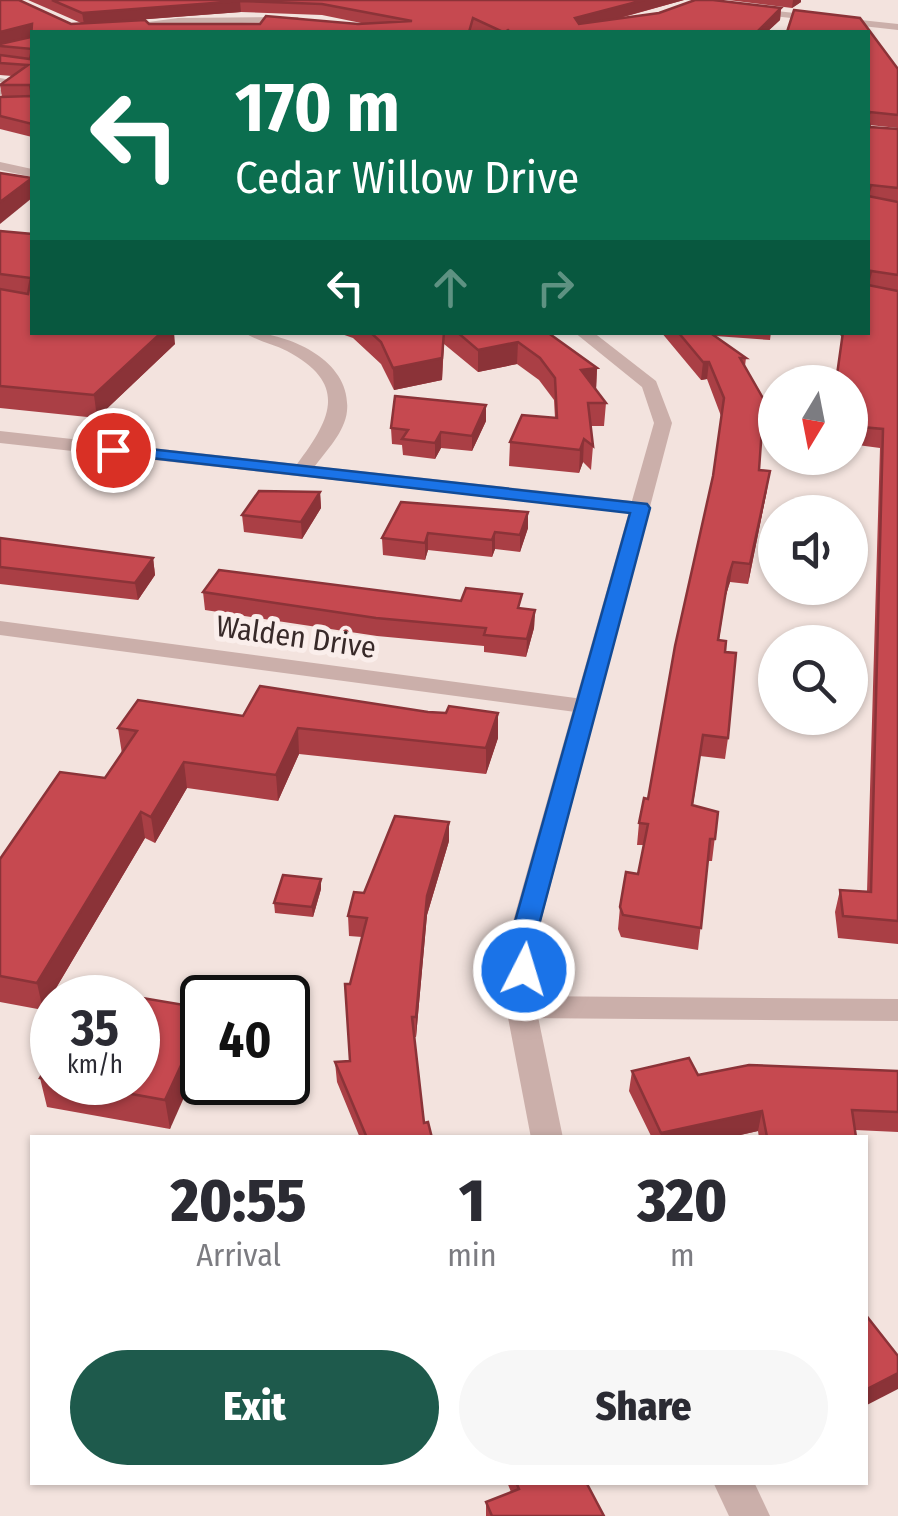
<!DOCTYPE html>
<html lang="en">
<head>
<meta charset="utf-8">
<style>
  :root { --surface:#fff; --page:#f7f7f7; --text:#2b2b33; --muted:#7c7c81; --accent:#1e5a4c }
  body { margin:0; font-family:"Fira Sans Condensed",sans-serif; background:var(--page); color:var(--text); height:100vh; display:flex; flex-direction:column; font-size:38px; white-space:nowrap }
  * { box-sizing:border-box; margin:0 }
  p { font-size:32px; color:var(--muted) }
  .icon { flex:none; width:55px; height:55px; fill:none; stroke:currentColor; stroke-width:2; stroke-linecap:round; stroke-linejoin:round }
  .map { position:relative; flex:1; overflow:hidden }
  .side { position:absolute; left:30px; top:1135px; width:838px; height:350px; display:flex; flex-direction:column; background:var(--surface); border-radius:0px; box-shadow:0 2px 8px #0004 }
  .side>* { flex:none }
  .guide { position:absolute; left:30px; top:30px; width:840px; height:305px; border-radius:0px; box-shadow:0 2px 8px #0004; background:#0b6e4f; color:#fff; overflow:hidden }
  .needle { width:65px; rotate:190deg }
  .buttons { position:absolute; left:758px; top:365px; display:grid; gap:20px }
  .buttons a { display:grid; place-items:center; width:110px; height:110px; border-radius:50%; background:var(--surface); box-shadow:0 2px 8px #0004; font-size:50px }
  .speed { position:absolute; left:30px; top:975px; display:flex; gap:20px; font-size:50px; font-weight:700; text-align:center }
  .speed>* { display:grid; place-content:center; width:130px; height:130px; border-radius:50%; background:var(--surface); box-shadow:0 2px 8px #0004; line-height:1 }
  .speed small { font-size:25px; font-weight:400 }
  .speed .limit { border:5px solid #111; border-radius:15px; background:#fff; color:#111 }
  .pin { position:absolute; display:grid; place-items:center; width:85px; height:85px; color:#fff; margin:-42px; border:5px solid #fff; border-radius:50%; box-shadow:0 2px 10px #0007 }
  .me { position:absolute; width:110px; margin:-55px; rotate:5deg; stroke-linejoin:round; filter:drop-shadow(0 0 8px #0008) }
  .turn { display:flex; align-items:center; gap:35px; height:210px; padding:0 40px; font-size:45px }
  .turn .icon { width:130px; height:130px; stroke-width:2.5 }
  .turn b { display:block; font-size:70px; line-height:85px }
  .lanes { display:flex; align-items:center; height:95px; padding:0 40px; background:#0003; justify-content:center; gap:50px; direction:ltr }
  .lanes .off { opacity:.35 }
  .eta { display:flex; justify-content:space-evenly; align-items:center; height:170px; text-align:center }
  .eta b { font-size:60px; font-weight:800; line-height:70px }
  .primary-button { display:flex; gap:20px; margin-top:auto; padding:20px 40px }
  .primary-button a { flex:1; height:115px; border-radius:60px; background:var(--accent); color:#fff; font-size:40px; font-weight:800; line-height:115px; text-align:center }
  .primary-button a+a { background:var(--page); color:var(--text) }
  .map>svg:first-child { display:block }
</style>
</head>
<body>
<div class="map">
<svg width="898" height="1516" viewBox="0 0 898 1516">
  <rect width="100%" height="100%" fill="#f3e3de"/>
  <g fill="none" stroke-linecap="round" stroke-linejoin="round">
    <path fill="#cbafaa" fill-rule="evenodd" d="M0,78l22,4 -22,13v-5l10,-7 -10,-1z"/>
    <g fill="#cbafaa" fill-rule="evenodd">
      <path d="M749,8l149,16v6l-152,-17z"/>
      <path d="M244,332c42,0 108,27 103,79 -2,21 -21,40 -32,55l326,36 10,6 -10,6 -641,-71v-12l297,33c34,-45 52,-80 -10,-113 -14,-7 -31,-10 -43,-19z"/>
      <path d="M0,621l583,78 12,7 -12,7 -583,-78z"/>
      <path d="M521,996l377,3v22l-377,-3 -11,-3 -4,-8 4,-8z"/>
    </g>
    <g fill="#cbafaa" fill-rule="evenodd">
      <path d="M298,17l3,5 -123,2 -104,8 104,-14z"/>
      <path d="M0,162l32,7v8l-32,-7z"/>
      <path d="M574,332h19l63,49 16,42 -132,502 -4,82 27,131h-32l-25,-131 6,-82 142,-502 -12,-36z"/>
      <path d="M713,1482h41l16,34h-41z"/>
    </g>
  </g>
  <g fill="#aa3f45" fill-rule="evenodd">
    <path d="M0,0l71,24 10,-1 -53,-23h656l-71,20 168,-12 -1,12 -13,12h-288l-6,-2 -1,2h-440v105l-32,-8v-32h2l-2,-12 12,-9 -12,-1zM241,12l81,3 44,9h-217l-16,-4z"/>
    <path d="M728,0h73v2l-9,6z"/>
    <path d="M868,32l30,37v59l-29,-3 1,2 28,2v815l-60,-6 -3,-26 5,-22 27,2 13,-444 -30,-4v-62l-8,-45 -4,-4 -3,-1h33z"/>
    <path d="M0,231l175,113 -78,74 -97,-10z"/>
    <path d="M336,332h211l50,36 -1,22 10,13 -2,23h-14l3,20 -2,24 -8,-8 -4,11 -70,-7 1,-24 45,-24 -1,-18 -15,-20 -22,-16 -39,8 -34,-28 -2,36 -48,10 -13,-26 -28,-26z"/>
    <path d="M661,332h110l-1,8 -55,-4 31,22 -1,8 14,104 8,20 -19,94 -18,-2 -5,16 -6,42 6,12 3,86 -3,21 -25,-3 -7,49 25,7 -6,49h-4l-10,89 -77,-13 -3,-8 2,-22 18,-33 6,-29h-7l2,-22 9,-24 65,-323 8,-60 -14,-37 -6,1z"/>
    <path d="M486,421l-14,30 -31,-3 -6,11 -32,-4 -1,-10 -10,-1 -1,-16z"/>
    <path d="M320,492l1,16 -19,31 -58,-7 -2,-17z"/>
    <path d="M528,512v16l-8,24 -25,-3 -3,8 -64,-7 -3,10 -42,-5 -1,-17z"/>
    <path d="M0,538l153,20 2,17 -17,25 -138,-16z"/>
    <path d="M203,592l319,16 13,2 -1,18 -8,29 -42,-5v-6l-107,-10 -172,-26z"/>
    <path d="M243,716l255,22 -12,36 -187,-20 -21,47 -91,-13 -32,55 -10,-5 -102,172 -43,-8v-143l105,-81 17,-24 -4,-26z"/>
    <path d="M449,841l-22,74 -11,122h-2l10,86 8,15h-72l-23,-56 -2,-20 15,-1v-77l12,-47 -13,-1 -1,-20 16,-23z"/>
    <path d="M321,889l-8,28 -38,-4 -1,-10z"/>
    <path d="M202,1008l-32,121 -123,-22 -7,-29 12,-22v26h86z"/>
    <path d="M632,1071l66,4 200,-4v61l-43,-2 1,8h-97l-1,-7 -31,7h-75l-23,-47z"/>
    <path d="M507,1482h79l18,34h-118v-14l25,-10z"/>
  </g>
  <g fill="#8b3338">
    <path d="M644,0h40l-109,30v-12z"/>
    <path d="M793,0h8v2l-9,6z"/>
    <path d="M240,1l1,11 -157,12 -2,-11z"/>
    <path d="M781,8l-1,12 -13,12h-10z"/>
    <path d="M32,24v12l-32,8v-12z"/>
    <path d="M32,178v20l-32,26v-22z"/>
    <path d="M154,332h20l1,12 -78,74 -3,-23z"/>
    <path d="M444,332l-2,48 -48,10 -1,-22z"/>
    <path d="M518,342l-1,22 -39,8v-22z"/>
    <path d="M703,362h6l-2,17 -6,1z"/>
    <path d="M597,368l-1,22 -15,-20z"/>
    <path d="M486,405v16l-14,30v-15z"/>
    <path d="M441,432v16l-6,11v-16z"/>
    <path d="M584,439l-1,23 -4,11 1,-23z"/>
    <path d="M770,471l-3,19 -19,94 2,-20z"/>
    <path d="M320,492l1,16 -19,31 -1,-17z"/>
    <path d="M528,512v16l-8,24v-17z"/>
    <path d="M495,532v17l-3,8v-17z"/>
    <path d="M428,533v17l-3,10v-17z"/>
    <path d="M153,558l2,17 -17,25 -3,-17z"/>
    <path d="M733,562l-3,20 -5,16 3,-20z"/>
    <path d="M535,610l-1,18 -8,29 1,-18z"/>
    <path d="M498,713v25l-12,36v-26z"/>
    <path d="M298,728l1,26 -21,47 -2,-26z"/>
    <path d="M184,762l3,26 -32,55 -4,-26z"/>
    <path d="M141,812l4,26 -102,172 -6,-27z"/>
    <path d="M449,822v19l-22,74 -11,122v-20l11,-121z"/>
    <path d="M321,879v10l-8,28 -1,-10z"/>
    <path d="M202,1020v37l-32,72 -5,-29z"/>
    <path d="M762,1111l-4,20 -31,7h-66v-5z"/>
    <path d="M898,1373v16l-33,17v-16z"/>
  </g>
  <g fill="#c64950" stroke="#8b3338" stroke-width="2.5">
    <path d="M0,0h19l52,24 74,-4 4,4h111l6,-8 92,8 54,-3 -90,-17 -82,-3 -158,12 -30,-13h592l-69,18 4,6 80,-11 36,-13h18l68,8 -24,24h-247l-2,-2 -3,2h-2l-30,-14 -4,14h-437v17l-32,-3v-2l31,-7 1,-13 -32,8z"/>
    <path d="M794,10l66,8 38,51v46l-28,-3 -2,3v-83h-81z"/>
    <path d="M32,50v45l-2,-10h-30l28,-20 -28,-2v-8l30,4z"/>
    <path d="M32,96v28l-32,-8v-19z"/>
    <path d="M868,119l2,8 28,2v59l-27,-3 -3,9z"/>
    <path d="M0,173l32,5 -32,24z"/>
    <path d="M868,196l30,6v73l-27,-4 -3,12z"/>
    <path d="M0,231l32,3v98h130l-68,63 -94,-9v-97l28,5 3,-16 -31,-4z"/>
    <path d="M868,285l30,6v630l-55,-5 -3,-26 31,2 12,-463 -33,-3v-44h-14l7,-50h25z"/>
    <path d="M370,332h74l-2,26 -49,10 -12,-26z"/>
    <path d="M457,332h90l50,36 -16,2 25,33h-18l5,43 -9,-7 -4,11 -70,-8 12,-27 35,3 -2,-40 -15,-20 -22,-16 -40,8z"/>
    <path d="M678,332h31l37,26h-6l24,42 -5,70 11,1 -20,93 -17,-2 -5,16 -10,62 8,1 -1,11 11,1 -8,85 -25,-3 -11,70 26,7 -3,27h-5l-9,89 -78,-13 -3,-8 6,-35 12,2 10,-50 -9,-1 5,-25 4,1 27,-153 38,-170 11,-78 -15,-36h-6z"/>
    <path d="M395,396l91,9 -14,31 -31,-4 -6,11 -33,-4 6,-9 -17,-2z"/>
    <path d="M259,491l61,1 -19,30 -59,-7z"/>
    <path d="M401,502l127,10 -8,23 -25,-3 -3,8 -64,-7 -3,10 -43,-5z"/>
    <path d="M0,538l153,20 -18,25 -135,-16z"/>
    <path d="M219,570l242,31 5,-13 56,6 -4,14 17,2 -8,29 -43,-4 2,-7 -110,-10 -173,-26z"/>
    <path d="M260,686l168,26 18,1 3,-7 49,7 -12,35 -188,-20 -22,47 -92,-13 -33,55 -10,-5 -104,171 -37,-7v-117l60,-87 45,6 32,-47 -19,-3 20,-28 105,16z"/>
    <path d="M395,816l54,6 -22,74 -11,121h-4l12,106 4,-1 4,16h-65l-32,-76 15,-1 -5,-77h5l17,-66 -19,-2 6,-24 10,1z"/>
    <path d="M283,875l38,4 -9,28 -38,-4z"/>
    <path d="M89,989l113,19v12l-37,80 -100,-18h73v-84h-53z"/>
    <path d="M52,1056v24l-12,-2z"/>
    <path d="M689,1058l9,17 51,-10 149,6v41l-46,-2 4,27h-89l-5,-26 -101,22 -29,-62z"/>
    <path d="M865,1314l33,42v17l-33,17z"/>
    <path d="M516,1482h70l18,34h-112l-6,-14 33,-13z"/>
  </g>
  <path fill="#1a73e8" stroke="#114b97" stroke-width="2.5" d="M113,445l534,59 3,4 -111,417 -6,52 -9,3 -14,-10 4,-45 116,-412 -523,-60 -2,-3z"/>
  <g text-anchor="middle" stroke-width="10" stroke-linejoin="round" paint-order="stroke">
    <g font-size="30" fill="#382a29" stroke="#faeeeb">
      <text transform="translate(296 637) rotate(8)" y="10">Walden Drive</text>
    </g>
  </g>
</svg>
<div class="buttons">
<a><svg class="needle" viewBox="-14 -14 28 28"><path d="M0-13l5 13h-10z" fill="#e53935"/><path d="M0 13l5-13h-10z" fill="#7c7c81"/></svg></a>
<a><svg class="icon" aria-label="sound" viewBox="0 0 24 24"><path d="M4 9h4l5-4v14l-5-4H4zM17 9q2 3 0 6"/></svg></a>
<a><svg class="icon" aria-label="search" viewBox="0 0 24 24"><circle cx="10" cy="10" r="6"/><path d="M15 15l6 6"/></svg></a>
</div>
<div class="speed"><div>35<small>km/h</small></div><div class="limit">40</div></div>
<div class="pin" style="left:113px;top:450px;background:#d93025"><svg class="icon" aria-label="arrive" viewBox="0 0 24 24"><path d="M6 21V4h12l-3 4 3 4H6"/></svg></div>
<svg class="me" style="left:524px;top:970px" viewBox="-20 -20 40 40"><circle r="17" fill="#1a73e8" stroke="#fff" stroke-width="3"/><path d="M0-11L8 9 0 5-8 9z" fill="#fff"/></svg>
<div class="guide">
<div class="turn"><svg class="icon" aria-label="left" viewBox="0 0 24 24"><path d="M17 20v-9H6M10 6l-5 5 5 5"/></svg><div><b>170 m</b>Cedar Willow Drive</div></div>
<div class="lanes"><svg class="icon" aria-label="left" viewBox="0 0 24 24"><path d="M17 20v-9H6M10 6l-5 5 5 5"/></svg><svg class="icon off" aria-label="ahead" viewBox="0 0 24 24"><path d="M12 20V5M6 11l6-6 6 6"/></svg><svg class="icon off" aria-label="right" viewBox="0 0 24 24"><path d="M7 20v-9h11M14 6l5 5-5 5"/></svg></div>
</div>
<section class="side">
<div class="eta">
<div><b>20:55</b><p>Arrival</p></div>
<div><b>1</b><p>min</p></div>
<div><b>320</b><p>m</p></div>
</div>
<div class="primary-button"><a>Exit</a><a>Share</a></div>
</section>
</div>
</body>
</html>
